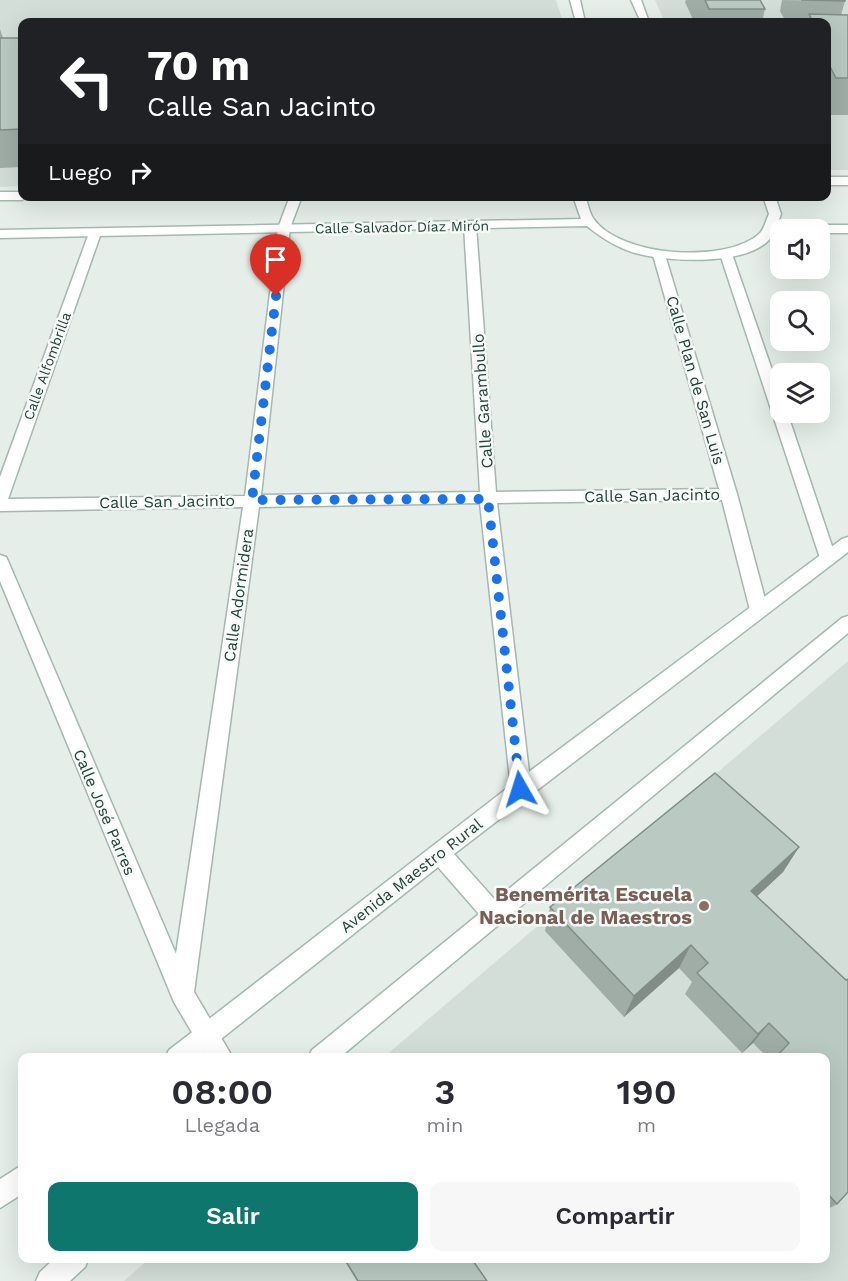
<!DOCTYPE html>
<html lang="es">
<head>
<meta charset="utf-8">
<style>
  :root { --surface:#fff; --page:#f7f7f7; --text:#2b2b33; --muted:#7c7c81; --accent:#0f766e }
  body { margin:0; font-family:"Work Sans",sans-serif; background:var(--page); color:var(--text); height:100vh; display:flex; flex-direction:column; font-size:22px; white-space:nowrap }
  * { box-sizing:border-box; margin:0 }
  p { font-size:20px; color:var(--muted) }
  .icon { flex:none; width:33px; height:33px; fill:none; stroke:currentColor; stroke-width:2; stroke-linecap:round; stroke-linejoin:round }
  .map { position:relative; flex:1; overflow:hidden }
  .panel { position:absolute; left:18px; top:1053px; width:812px; height:210px; display:flex; flex-direction:column; background:var(--surface); border-radius:12px; box-shadow:0 6px 24px #0002 }
  .panel>* { flex:none }
  .hud { position:absolute; left:18px; top:18px; width:813px; height:183px; border-radius:12px; box-shadow:0 6px 24px #0002; background:#202124; color:#fff; overflow:hidden }
  .controls { position:absolute; left:770px; top:219px; display:grid; gap:12px }
  .controls a { display:grid; place-items:center; width:60px; height:60px; border-radius:12px; background:var(--surface); box-shadow:0 6px 24px #0002; font-size:30px }
  .pin { position:absolute; display:grid; place-items:center; width:51px; height:51px; color:#fff; margin:-62px -26px; border-radius:50% 50% 50% 0; rotate:-45deg; box-shadow:0 0 6px #0007 }
  .pin .icon { rotate:45deg }
  .me { position:absolute; width:66px; margin:-33px; rotate:354deg; stroke-linejoin:round; filter:drop-shadow(0 0 4px #0008) }
  .turn { display:flex; align-items:center; gap:21px; height:126px; padding:0 30px; font-size:27px }
  .turn .icon { width:78px; height:78px; stroke-width:2.5 }
  .turn b { display:block; font-size:42px; line-height:51px }
  .then { display:flex; align-items:center; height:57px; padding:0 30px; background:#0003; gap:12px; font-size:22px }
  .eta { display:flex; justify-content:space-evenly; align-items:center; height:102px; text-align:center }
  .eta b { font-size:36px; font-weight:600; line-height:42px }
  .action { display:flex; gap:12px; margin-top:auto; padding:12px 30px }
  .action a { flex:1; height:69px; border-radius:12px; background:var(--accent); color:#fff; font-size:24px; font-weight:600; line-height:69px; text-align:center }
  .action a+a { background:var(--page); color:var(--text) }
  .map>svg:first-child { display:block }
</style>
</head>
<body>
<div class="map">
<svg width="848" height="1281" viewBox="0 0 848 1281">
  <rect width="100%" height="100%" fill="#e5eee9"/>
  <g fill="#d3ded8">
    <path d="M0,0h556l7,22h-541v164l-22,1z"/>
    <path d="M655,0h193v170h-21l-1,-148h-161z"/>
    <path d="M848,661v620h-724l26,-23h675v-200l-441,-1z"/>
  </g>
  <g fill="none" stroke-linecap="round" stroke-linejoin="round">
    <defs>
      <g id="street">
        <path d="M570,0h10l5,22h-9z"/>
        <path d="M631,0h10l8,22h-8z"/>
        <path d="M290,196h12l-12,32 -29,267 219,-3 -16,-266 6,-4 6,4 20,266 223,-3 -66,-234 6,-4 6,4 72,239 31,116 -3,5 -6,2 -6,-2 -3,-5 -28,-110 -225,3 34,286 -3,6 -7,3 -7,-3 -3,-6 -31,-286 -221,4 -65,485 39,66h-26l-33,-56 -174,-421v-26l6,2 2,4 168,393 67,-447 -243,4v-34l89,-244 6,-4 6,4 -93,266 237,-3 33,-268z"/>
        <path d="M726,250l6,4 48,139v19h7l49,146 -2,4 -6,2 -6,-2 -2,-4 -100,-304z"/>
      </g>
      <g id="secondary">
        <rect x="826" y="177" width="22" height="8"/>
        <path d="M0,192h22v4h6l-6,4h-22z"/>
        <path d="M573,196h12c3,7 4,16 8,22 26,39 132,46 166,16 5,-4 7,-14 10,-20l-6,-18h12l6,18 -4,11h71v8h-29v-3h-39v3h-6c-18,34 -103,29 -135,21 -20,-5 -36,-15 -52,-28l-587,12v-8l581,-11z"/>
        <path d="M848,537v15l-394,302 41,46 347,-282 6,-2v17l-509,425h-31l4,-8 167,-136 -41,-47 -241,191h-32l4,-8 345,-267 328,-244z"/>
        <path d="M22,1165v29l-22,14v-29z"/>
        <path d="M55,1258h34l-4,9 -15,14h-34l4,-9z"/>
      </g>
    </defs>
    <use href="#street" stroke="#a7b6b0" stroke-width="3"/>
    <use href="#secondary" stroke="#a3bab0" stroke-width="3"/>
    <use href="#street" fill="#fff" fill-rule="evenodd"/>
    <use href="#secondary" fill="#fff" fill-rule="evenodd"/>
  </g>
  <g fill="#a0ada7">
    <path d="M686,0h74l5,9 -3,13h-68l-9,-20z"/>
    <path d="M782,0l63,1 -4,14h7v100h-22v-93h-40l-6,-11z"/>
    <path d="M0,29l3,9h19v129l-22,1z"/>
    <path d="M715,773l84,74 -16,25 -26,24 89,84 2,-1v213l-11,12 -12,7v-153h-57l-15,-15 -11,10 -57,-59 7,-12 -13,-14 -55,49 -79,-86 5,-24z"/>
    <path d="M343,1258h128l16,23h-130z"/>
  </g>
  <g fill="#828d88">
    <path d="M799,847l-16,25 -46,43 14,-24z"/>
    <path d="M691,945l-12,23 -55,49 10,-21z"/>
    <path d="M769,1023l-16,20 -11,10 16,-19z"/>
  </g>
  <g fill="#bac9c2" stroke="#828d88" stroke-width="1.5">
    <path d="M705,0h55l5,9h-56z"/>
    <path d="M801,0h44v1z"/>
    <path d="M809,14l39,1v63h-12l-10,-19v-37h-13z"/>
    <path d="M553,20v2h-114z"/>
    <path d="M0,38h22v91l-22,1z"/>
    <path d="M715,773l84,74 -48,44 95,89 2,-1v213l-11,12 -12,-13v-133h-50l14,-15 -20,-20 -11,11 -61,-61 11,-10 -17,-18 -57,51 -84,-89z"/>
    <path d="M344,1258h127l16,23h-129z"/>
  </g>
  <g fill="none" stroke-linecap="round" stroke-linejoin="round">
    <path stroke="#1a73e8" stroke-width="10" stroke-dasharray="0 18" d="M276,296l-24,204 236,-1 32,290"/>
  </g>
  <circle fill="#8d6e63" stroke="#f6faf8" stroke-width="2" cx="704" cy="906" r="6"/>
  <g text-anchor="middle" stroke-width="5" stroke-linejoin="round" paint-order="stroke">
    <g font-size="14" fill="#244037" stroke="#f6faf8">
      <text transform="translate(402 227) rotate(-1)" y="5">Calle Salvador Díaz Mirón</text>
      <text transform="translate(47 366) rotate(-70)" y="5">Calle Alfombrilla</text>
    </g>
    <g font-size="16" fill="#244037" stroke="#f6faf8">
      <text transform="translate(696 380) rotate(74)" y="6">Calle Plan de San Luis</text>
      <text transform="translate(482 401) rotate(-94)" y="6">Calle Garambullo</text>
      <text transform="translate(652 495) rotate(-1)" y="6">Calle San Jacinto</text>
      <text transform="translate(167 501) rotate(-1)" y="6">Calle San Jacinto</text>
      <text transform="translate(238 595) rotate(-82)" y="6">Calle Adormidera</text>
      <text transform="translate(105 812) rotate(67)" y="6">Calle José Parres</text>
      <text transform="translate(411 875) rotate(-38)" y="6">Avenida Maestro Rural</text>
    </g>
    <g font-size="20" font-weight="bold" fill="#785e54" stroke="#f6faf8" text-anchor="end">
      <text x="692" y="901">Benemérita Escuela<tspan x="692" dy="23">Nacional de Maestros</tspan></text>
    </g>
  </g>
</svg>
<div class="controls">
<a><svg class="icon" aria-label="sound" viewBox="0 0 24 24"><path d="M4 9h4l5-4v14l-5-4H4zM17 9q2 3 0 6"/></svg></a>
<a><svg class="icon" aria-label="search" viewBox="0 0 24 24"><circle cx="10" cy="10" r="6"/><path d="M15 15l6 6"/></svg></a>
<a><svg class="icon" aria-label="layers" viewBox="0 0 24 24"><path d="M12 4l9 5-9 5-9-5zM3 14l9 5 9-5"/></svg></a>
</div>
<div class="pin" style="left:276px;top:296px;background:#d93025"><svg class="icon" aria-label="arrive" viewBox="0 0 24 24"><path d="M6 21V4h12l-3 4 3 4H6"/></svg></div>
<svg class="me" style="left:520px;top:789px" viewBox="-20 -20 40 40"><path d="M0-17L14 15 0 8-14 15z" fill="#1a73e8" stroke="#fff" stroke-width="4"/></svg>
<div class="hud">
<div class="turn"><svg class="icon" aria-label="left" viewBox="0 0 24 24"><path d="M17 20v-9H6M10 6l-5 5 5 5"/></svg><div><b>70 m</b>Calle San Jacinto</div></div>
<div class="then">Luego<svg class="icon" aria-label="right" viewBox="0 0 24 24"><path d="M7 20v-9h11M14 6l5 5-5 5"/></svg></div>
</div>
<section class="panel">
<div class="eta">
<div><b>08:00</b><p>Llegada</p></div>
<div><b>3</b><p>min</p></div>
<div><b>190</b><p>m</p></div>
</div>
<div class="action"><a>Salir</a><a>Compartir</a></div>
</section>
</div>
</body>
</html>
